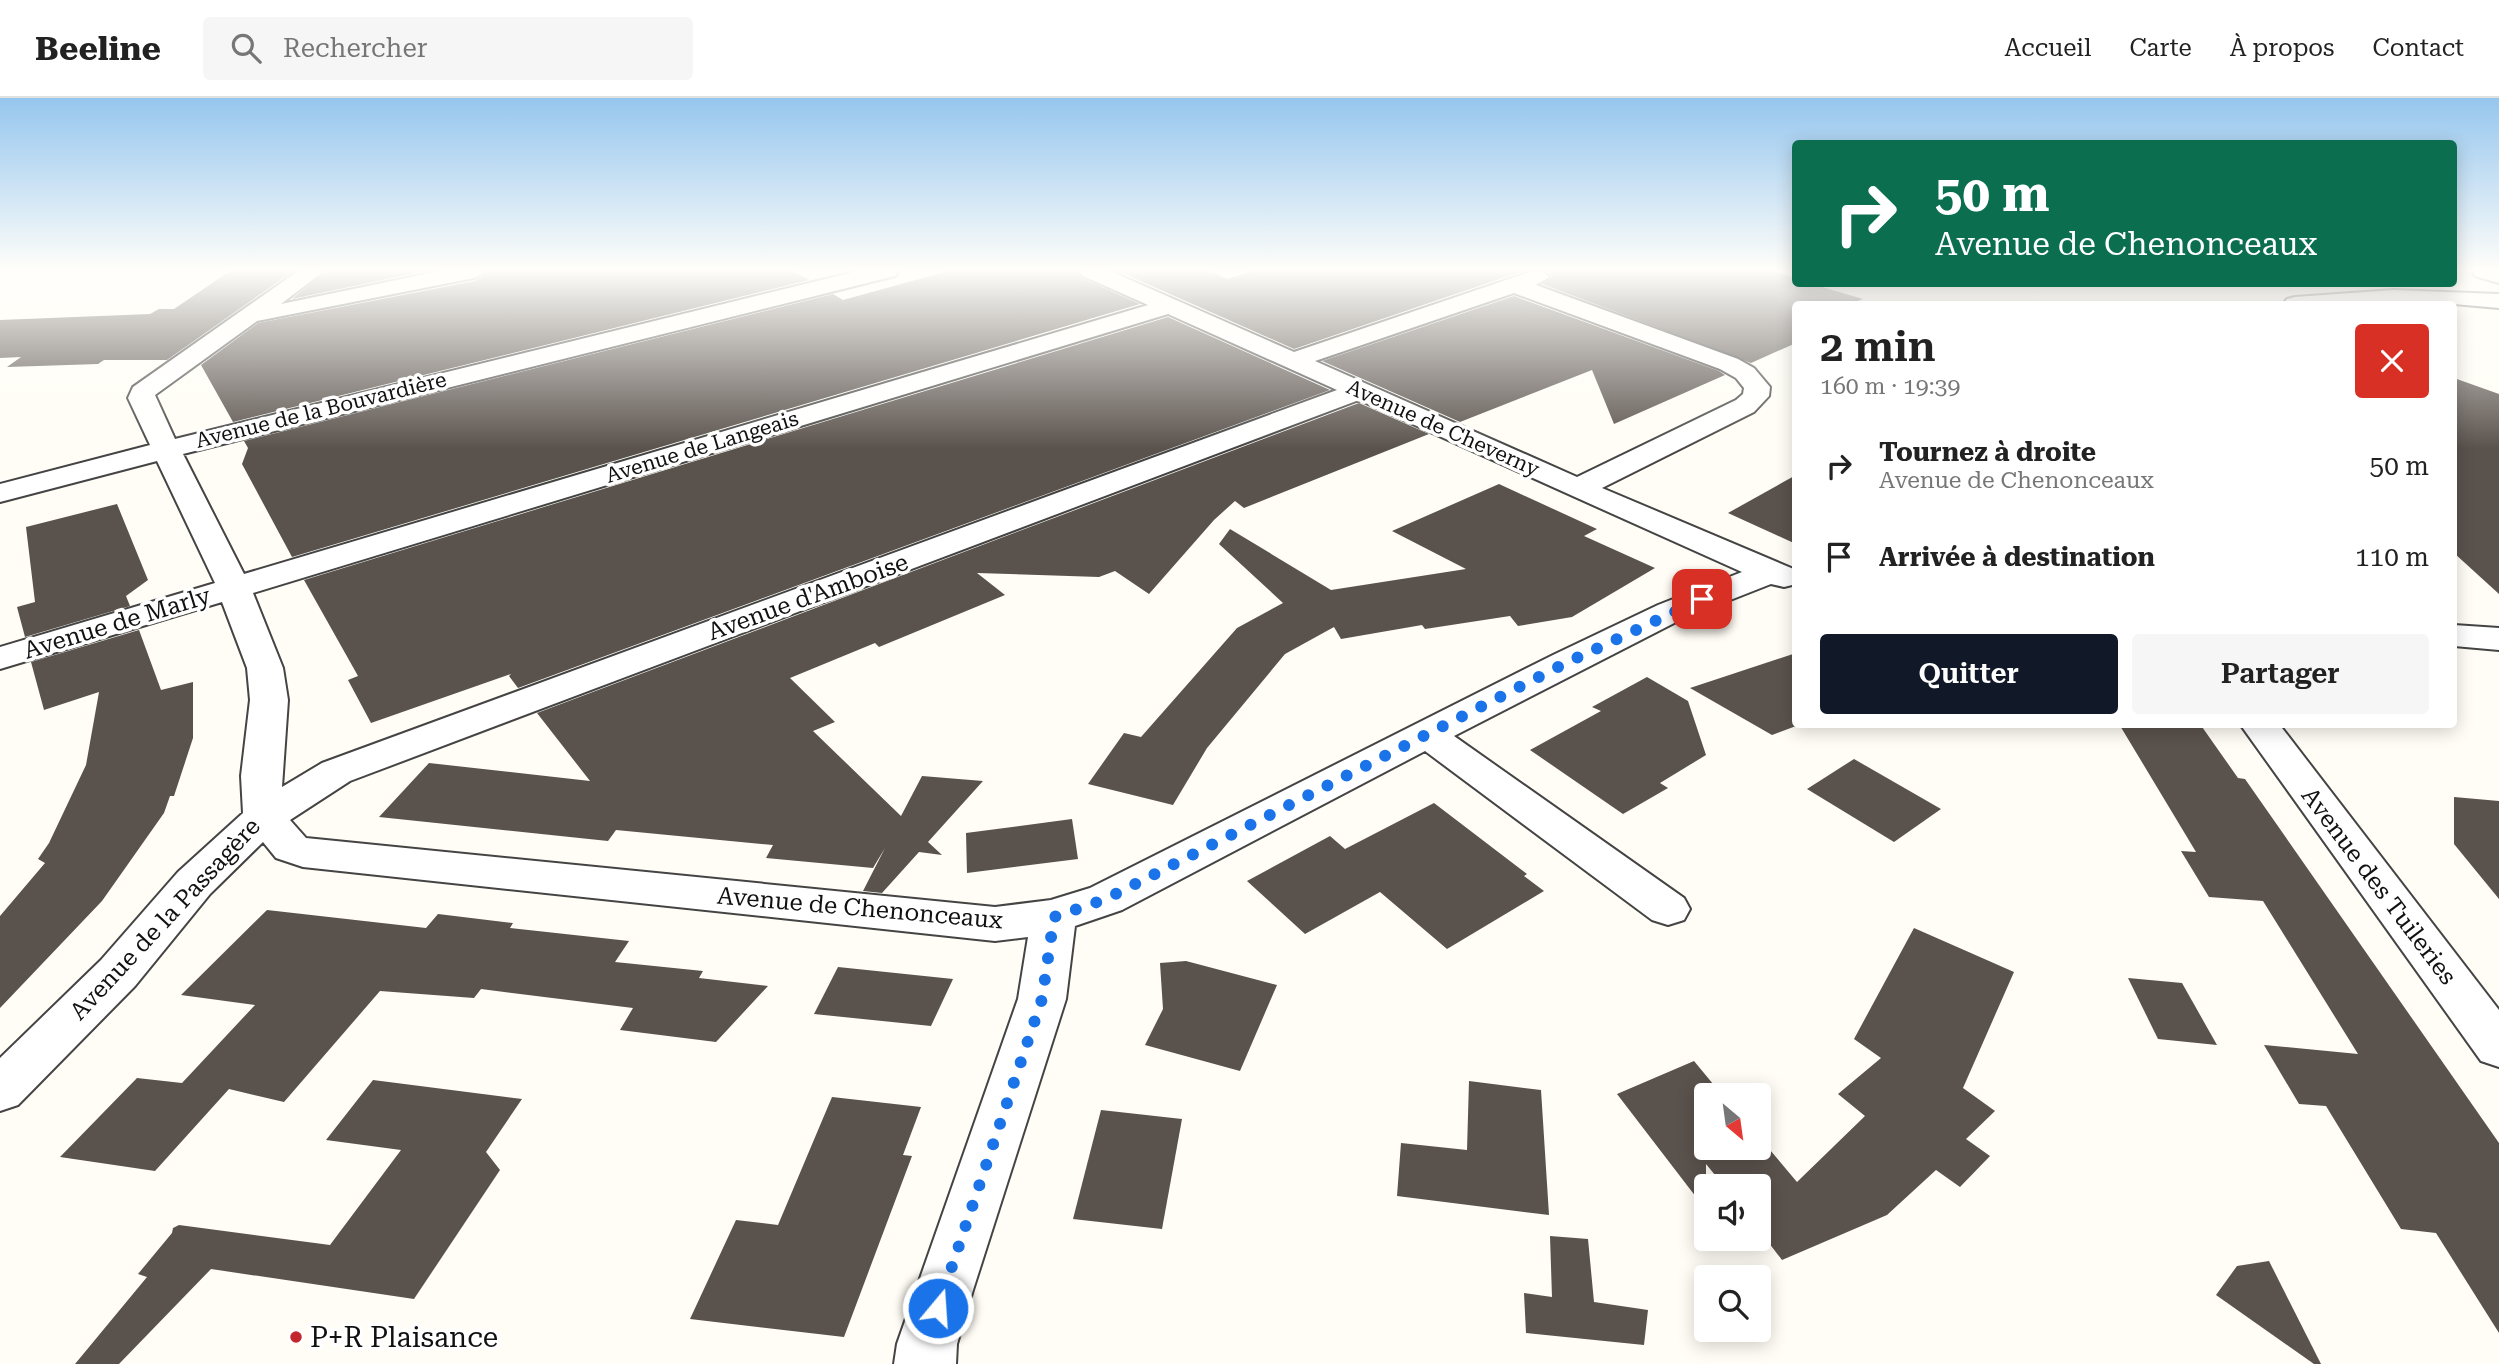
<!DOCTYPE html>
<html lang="fr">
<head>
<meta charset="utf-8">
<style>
  :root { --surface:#fff; --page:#f6f6f6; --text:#222; --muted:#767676; --line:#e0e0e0; --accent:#111827 }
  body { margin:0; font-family:"Roboto Serif",serif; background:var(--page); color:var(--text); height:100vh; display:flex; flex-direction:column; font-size:26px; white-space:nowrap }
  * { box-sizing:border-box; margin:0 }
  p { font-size:23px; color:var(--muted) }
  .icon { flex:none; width:38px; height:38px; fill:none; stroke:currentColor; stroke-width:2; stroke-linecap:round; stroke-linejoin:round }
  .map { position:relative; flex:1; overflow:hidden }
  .details { position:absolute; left:1792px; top:203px; width:665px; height:427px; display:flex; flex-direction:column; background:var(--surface); border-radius:7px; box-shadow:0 4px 18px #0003 }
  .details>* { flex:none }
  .guide { position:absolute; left:1792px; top:42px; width:665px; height:147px; border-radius:7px; box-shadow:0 4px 18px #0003; background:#0b6e4f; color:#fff; overflow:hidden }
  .needle { width:46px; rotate:151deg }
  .controls { position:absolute; left:1694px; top:985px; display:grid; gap:14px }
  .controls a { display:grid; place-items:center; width:77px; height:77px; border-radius:7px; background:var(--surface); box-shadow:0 4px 18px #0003; font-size:35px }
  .pin { position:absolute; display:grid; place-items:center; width:60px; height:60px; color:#fff; margin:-30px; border-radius:14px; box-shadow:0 4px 10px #0006 }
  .me { position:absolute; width:77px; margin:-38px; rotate:18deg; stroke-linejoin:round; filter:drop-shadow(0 0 5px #0008) }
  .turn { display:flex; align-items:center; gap:24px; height:147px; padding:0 28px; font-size:32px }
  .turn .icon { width:91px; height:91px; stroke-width:2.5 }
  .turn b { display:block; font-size:49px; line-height:60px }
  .round { display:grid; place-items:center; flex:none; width:74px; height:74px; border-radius:7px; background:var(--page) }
  .overview { display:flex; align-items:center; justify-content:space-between; height:119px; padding:0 28px }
  h1 { font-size:42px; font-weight:600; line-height:52px }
  .cta { display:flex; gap:14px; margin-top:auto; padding:14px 28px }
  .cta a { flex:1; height:80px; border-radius:7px; background:var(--accent); color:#fff; font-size:28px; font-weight:600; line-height:80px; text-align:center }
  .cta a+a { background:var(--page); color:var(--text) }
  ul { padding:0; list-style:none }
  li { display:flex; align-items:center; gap:21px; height:91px; padding:0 28px }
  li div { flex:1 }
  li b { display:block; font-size:26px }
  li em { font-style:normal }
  header { display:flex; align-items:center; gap:42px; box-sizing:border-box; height:98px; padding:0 35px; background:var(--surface); border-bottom:2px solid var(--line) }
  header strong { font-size:33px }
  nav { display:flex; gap:38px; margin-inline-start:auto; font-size:24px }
  .search { width:490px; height:63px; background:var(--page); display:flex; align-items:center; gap:18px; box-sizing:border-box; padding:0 24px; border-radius:7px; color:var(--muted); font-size:26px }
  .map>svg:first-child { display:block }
</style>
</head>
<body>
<header>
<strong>Beeline</strong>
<div class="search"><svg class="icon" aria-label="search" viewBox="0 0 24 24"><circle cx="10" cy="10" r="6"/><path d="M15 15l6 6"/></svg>Rechercher</div>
<nav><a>Accueil</a><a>Carte</a><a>À propos</a><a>Contact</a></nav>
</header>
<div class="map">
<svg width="2499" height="1266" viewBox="0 0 2499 1266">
  <rect width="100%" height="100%" fill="#fffdf5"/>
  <g fill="#5a524d">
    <path d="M230,173h63l-126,89h-63l-6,4 -91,3 14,-10 -21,1v-38l150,-6 9,-5h15z"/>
    <path d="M326,173h99l-133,28z"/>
    <path d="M488,173h306l15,9 -576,142 -32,-57 57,-42 217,-42z"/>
    <path d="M948,173h130l4,7 58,26 -848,253 -50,-93 6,-16 -4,-7 589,-147 10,6z"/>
    <path d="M1118,173h92l17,8 26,-8h270l-229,78z"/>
    <path d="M1547,173h226l23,7v6h16l51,15 -13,5h-54v39l-45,20 -209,-79 10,-7z"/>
    <path d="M1514,198l205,75 6,4 -111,49 -22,-54 -132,52 -138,-61z"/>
    <path d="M1168,219l162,73 -812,298 -9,-12 2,-2 -140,49 -23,-43 10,-4 -54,-96z"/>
    <path d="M2454,280l45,16v200l-45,-41z"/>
    <path d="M1359,305l70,31 -185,74 -9,-7 -21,19 -65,74 -34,-23 -16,6 -122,-4 28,22 -126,52 -4,-4 -85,35 45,44 -22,9 88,85 21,-40 61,5 -55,61 14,13 -23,-3 -37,41 -19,-2 22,-43 -12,20 -107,-10 7,-13 -157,-15 -8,11 -229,-24 50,-54 161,18 -53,-68z"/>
    <path d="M1796,377v69l-68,-31z"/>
    <path d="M1499,386l98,45 -13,7 71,32 -83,49 -54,9 -8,-10 -85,13 -3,-4 -81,14 -7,-12 -49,27 -78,94 -34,57 -85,-21 36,-51 17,4 96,-109 46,-25 -64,-59 11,-15 101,61 135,-21 -74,-38z"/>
    <path d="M117,406l31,76 -22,16 4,10 -105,31 -8,-30 18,-5 -9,-75z"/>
    <path d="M139,532l22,60 32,-8v56l-19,58h-4l-6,17 -62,88 -102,107v-92l45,-53 -7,-4 11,-16 37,-78 13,-73 -55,18 -13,-48z"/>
    <path d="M1796,555v73l-24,9 -82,-47z"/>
    <path d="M1647,579l41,24 18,54 -46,28 8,5 -45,26 -93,-64 71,-39 -9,-4z"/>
    <path d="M2119,626h81l38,54 7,1 254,364v190l-63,-100 -35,-4 -75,-123 -27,-2 -35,-59 94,9 -95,-153 -54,-4 -28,-46 15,1z"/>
    <path d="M1854,661l87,50 -47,33 -87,-53z"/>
    <path d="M2454,699l45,4v98l-45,-55z"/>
    <path d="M1434,705l93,71 -3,2 20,15 -97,58 -67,-57 -75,42 -58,-53 83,-45 15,13z"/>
    <path d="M1072,721l6,40 -111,14 -1,-40z"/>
    <path d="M267,812l159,18 12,-14 75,9 -3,5 119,13 -14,21 88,9 -4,7 69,8 -52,56 -96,-12 13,-22 -152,-19 -7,9 -94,-7 -96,111 -55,-13 -74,82 -95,-14 77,-79 45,5 73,-78 -74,-10z"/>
    <path d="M1914,830l100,44 -51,116 32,23 -29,28 24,17 -30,31 -24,-17 -49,45 -105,45 -23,-30v-44h-35l-18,-22v46l-89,-116 77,-33 29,35h-17v52h53v-11l38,45 68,-66 -27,-22 43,-36 -27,-19z"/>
    <path d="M1186,863l91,24 -37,86 -95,-26 18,-36 -3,-46z"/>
    <path d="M838,869l115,12 -22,47 -117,-12z"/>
    <path d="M2128,880l54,5 35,62 -59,-6z"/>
    <path d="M373,982l149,19 -36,53 14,18 -86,129 -203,-30 -92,95h-44l72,-87 -9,-3 34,-41 1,-5 6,-3 151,20 71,-95 -75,-10z"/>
    <path d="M1469,983l72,9 8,125 -152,-19 4,-53 66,7z"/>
    <path d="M832,999l89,10 -18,48 9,1 -68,181 -154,-18 46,-99 42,5z"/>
    <path d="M1101,1012l81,9 -20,110 -89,-10z"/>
    <path d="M1550,1138l38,3 6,63 54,8 -4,35 -118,-12 -2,-40 28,4z"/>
    <path d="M2269,1163l52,103h-7l-98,-69 21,-29z"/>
  </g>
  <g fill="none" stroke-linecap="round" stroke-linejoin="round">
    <defs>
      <g id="minor">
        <path d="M298,173h26l-43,33 159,-33h45l-11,7 -217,43 -102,74 20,44 683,-168h40l-3,5 -712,178 61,120 904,-269 -65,-29 -3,-5h30l184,81 236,-80 12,-1 7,6 -13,8 202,74 16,9 16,19 -1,9 -15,16 -152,76 194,82v14l-12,3 -13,-3 -89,35 -228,117 230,162 6,11 -6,11 -16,5 -16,-5 -227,-169 -303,159 -47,16 -9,73 -93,291 -16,54 -1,20h-62l3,-20 121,-345 10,-62 -33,4 -692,-74 -27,-9 -13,-16 -53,52 -75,92 -117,119 -18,6v-53l101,-98 77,-88 65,-59 -2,-37 9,-76 -3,-32 -25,-66 -222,67v-22l215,-64 -58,-122 -157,41v-18l150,-39 -22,-47 5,-11zM1514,195l206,76 16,9 8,10 -1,6 -7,6 -159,77 -262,-116zM1168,216l169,76 -1015,373 -40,24 6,-87 -5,-32 -30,-75zM1359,302l383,172 -84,33 -105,50 -463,233 -39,12 -56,7 -689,-69 -16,-18 60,-39z"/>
        <path d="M2472,173h27v12l-24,-7z"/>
        <path d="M2393,192l106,4v14l-45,-4h-171l4,-5 8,-2z"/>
        <path d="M2454,527l45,3v22l-45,-4z"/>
        <path d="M2240,626h39l220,286v57l-18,-6z"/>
      </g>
    </defs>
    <use href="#minor" stroke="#444" stroke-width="4"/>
    <use href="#minor" fill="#fff" fill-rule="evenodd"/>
  </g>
  <linearGradient id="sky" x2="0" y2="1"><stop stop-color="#95c6ee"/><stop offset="0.49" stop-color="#fffefa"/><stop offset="1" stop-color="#fffefa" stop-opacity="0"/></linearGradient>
  <rect width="2499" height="351" fill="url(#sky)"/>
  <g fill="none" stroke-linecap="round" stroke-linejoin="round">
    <path stroke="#1a73e8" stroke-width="12" stroke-dasharray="0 21.6" d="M938,1210l104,-309 12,-82 52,-18 460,-236 136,-64"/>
  </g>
  <circle fill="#c4262e" stroke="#fff" stroke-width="2.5" cx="296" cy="1239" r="7"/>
  <g text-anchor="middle" stroke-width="7" stroke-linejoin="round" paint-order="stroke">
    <g font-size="21" fill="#111" stroke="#fff">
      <text transform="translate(321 312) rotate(-14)" y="7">Avenue de la Bouvardière</text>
      <text transform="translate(1443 330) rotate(24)" y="7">Avenue de Cheverny</text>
      <text transform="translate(702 349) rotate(-17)" y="7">Avenue de Langeais</text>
    </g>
    <g font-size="24" fill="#111" stroke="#fff">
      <text transform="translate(808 499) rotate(-20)" y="8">Avenue d'Amboise</text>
      <text transform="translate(117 525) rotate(-17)" y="8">Avenue de Marly</text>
      <text transform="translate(2379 788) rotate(53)" y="8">Avenue des Tuileries</text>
      <text transform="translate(860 810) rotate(5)" y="8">Avenue de Chenonceaux</text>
      <text transform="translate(165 821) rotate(-47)" y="8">Avenue de la Passagère</text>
    </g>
    <g font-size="28" fill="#111" stroke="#fff" text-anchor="start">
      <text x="310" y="1249">P+R Plaisance</text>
    </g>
  </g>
</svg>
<div class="controls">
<a><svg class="needle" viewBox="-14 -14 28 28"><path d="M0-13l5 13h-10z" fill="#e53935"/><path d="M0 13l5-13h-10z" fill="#767676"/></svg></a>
<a><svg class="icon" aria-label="sound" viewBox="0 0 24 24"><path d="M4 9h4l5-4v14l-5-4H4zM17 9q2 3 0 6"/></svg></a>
<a><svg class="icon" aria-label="search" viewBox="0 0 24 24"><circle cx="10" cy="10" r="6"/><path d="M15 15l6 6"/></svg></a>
</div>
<div class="pin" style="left:1702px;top:501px;background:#d93025"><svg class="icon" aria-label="arrive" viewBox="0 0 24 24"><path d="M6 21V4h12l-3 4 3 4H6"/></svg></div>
<svg class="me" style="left:938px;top:1210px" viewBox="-20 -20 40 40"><circle r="17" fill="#1a73e8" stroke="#fff" stroke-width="3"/><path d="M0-11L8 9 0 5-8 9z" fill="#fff"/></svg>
<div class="guide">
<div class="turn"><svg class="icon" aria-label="right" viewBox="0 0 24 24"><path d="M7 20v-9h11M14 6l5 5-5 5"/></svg><div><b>50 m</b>Avenue de Chenonceaux</div></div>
</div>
<section class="details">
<div class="overview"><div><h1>2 min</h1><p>160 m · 19:39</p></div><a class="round" style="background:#d93025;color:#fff"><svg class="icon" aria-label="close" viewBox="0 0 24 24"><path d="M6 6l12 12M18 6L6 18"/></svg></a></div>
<ul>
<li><svg class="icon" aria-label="right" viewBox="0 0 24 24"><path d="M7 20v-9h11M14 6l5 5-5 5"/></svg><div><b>Tournez à droite</b><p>Avenue de Chenonceaux</p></div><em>50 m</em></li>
<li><svg class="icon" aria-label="arrive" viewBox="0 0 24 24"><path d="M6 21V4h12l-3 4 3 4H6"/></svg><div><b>Arrivée à destination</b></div><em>110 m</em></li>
</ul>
<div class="cta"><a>Quitter</a><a>Partager</a></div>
</section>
</div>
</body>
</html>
